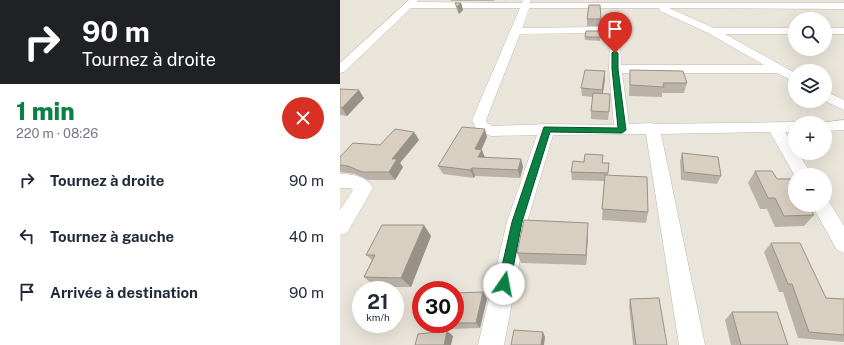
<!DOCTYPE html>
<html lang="fr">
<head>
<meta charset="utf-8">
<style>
  :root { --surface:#fff; --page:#f2f2f3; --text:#1f2937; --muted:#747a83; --accent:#0b8043 }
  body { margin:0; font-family:"Public Sans",sans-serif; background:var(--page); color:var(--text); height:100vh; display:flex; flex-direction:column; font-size:15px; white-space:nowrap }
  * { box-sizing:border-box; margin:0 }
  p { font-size:13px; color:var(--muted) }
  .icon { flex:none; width:22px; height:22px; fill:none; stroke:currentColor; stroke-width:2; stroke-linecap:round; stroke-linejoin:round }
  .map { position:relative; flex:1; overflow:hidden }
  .panel { display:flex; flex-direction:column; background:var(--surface); width:340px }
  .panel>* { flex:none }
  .hud { background:#202124; color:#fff; overflow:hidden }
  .tools { position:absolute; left:448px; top:12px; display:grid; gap:8px }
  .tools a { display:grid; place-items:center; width:44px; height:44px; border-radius:50%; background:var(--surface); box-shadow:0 4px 16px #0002; font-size:20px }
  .speed { position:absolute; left:12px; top:281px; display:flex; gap:8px; font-size:20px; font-weight:700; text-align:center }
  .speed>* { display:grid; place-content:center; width:52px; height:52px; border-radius:50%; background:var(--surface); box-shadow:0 4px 16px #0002; line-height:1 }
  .speed small { font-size:10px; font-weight:400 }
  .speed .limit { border:6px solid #d22; background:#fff; color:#111 }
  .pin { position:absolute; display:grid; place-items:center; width:34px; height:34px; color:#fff; margin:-41px -17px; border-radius:50% 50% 50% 0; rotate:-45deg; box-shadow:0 0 4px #0007 }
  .pin .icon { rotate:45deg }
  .me { position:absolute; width:44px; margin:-22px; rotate:12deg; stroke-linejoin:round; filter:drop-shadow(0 0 3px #0008) }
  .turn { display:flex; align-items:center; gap:14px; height:84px; padding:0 16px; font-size:18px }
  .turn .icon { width:52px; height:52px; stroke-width:2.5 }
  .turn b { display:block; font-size:28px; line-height:34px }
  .round { display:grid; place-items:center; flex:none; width:42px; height:42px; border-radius:21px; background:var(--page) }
  .headline { display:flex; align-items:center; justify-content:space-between; height:68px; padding:0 16px }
  h1 { font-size:24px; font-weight:800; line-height:30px; color:var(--accent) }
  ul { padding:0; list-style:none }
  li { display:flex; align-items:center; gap:12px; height:56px; padding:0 16px }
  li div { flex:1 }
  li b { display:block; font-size:15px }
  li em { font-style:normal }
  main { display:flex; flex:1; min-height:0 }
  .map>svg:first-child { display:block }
</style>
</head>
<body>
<main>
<section class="panel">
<div class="hud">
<div class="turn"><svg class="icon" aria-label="right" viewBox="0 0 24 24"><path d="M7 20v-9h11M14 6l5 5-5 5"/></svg><div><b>90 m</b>Tournez à droite</div></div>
</div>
<div class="headline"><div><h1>1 min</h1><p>220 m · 08:26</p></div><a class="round" style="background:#d93025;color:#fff"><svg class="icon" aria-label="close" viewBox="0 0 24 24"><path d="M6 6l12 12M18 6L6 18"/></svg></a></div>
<ul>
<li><svg class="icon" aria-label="right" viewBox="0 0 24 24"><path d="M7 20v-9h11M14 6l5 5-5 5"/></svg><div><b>Tournez à droite</b></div><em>90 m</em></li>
<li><svg class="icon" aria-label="left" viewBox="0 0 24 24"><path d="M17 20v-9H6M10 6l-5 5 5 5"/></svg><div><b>Tournez à gauche</b></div><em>40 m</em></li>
<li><svg class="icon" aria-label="arrive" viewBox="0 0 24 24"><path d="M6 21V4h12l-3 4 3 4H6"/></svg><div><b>Arrivée à destination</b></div><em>90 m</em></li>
</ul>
</section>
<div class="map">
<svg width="504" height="345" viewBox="0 0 504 345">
  <rect width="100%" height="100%" fill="#f6f3ec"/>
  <path fill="#eae5da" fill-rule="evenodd" d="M0,0h504v345h-504zM455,19h30v30h-30zM455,71h30v30h-30zM455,123h30v30h-30zM455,175h30v30h-30zM21,290h34v34h-34zM81,290h34v34h-34z"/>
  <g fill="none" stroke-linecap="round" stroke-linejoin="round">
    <defs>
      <g id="street">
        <path d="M69,0h9l-1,2 105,1 1,-3h8l-1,3h314v6l-175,-1 45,20h81v6h-70l70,39v9l-18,-9h-155l7,51 23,-1 3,1 140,-2 3,1h-3v9h-10l10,16v5h3l14,22 -17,1 -25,-44 -109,2 44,211h-26l-33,-211 -93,1 -26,87 -23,123h-26l29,-123 30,-87 -46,1 -15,-7 -4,-9 48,-112h-109l-67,64 -4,1v-10zM189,8h130l1,3 48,22 56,32h-143l-1,-28 -8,-7 -15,-3 -75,1zM257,33l8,1 5,4 -1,31 5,56 -67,-1 -54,2 -6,-3 -1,-3 34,-86z"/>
        <rect x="485" y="28" width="19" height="6"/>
        <path d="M485,91l19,9v10l-19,-9z"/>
        <path d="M504,120v10l-19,1v-8h-5z"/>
        <path d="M0,174c13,0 26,2 33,14l-26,45 -7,2v-25l13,-20 -3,-2h-10z"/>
        <path d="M485,199l3,1 16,26v27l-7,-3 -25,-45h13z"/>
      </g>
    </defs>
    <use href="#street" stroke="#c2bbae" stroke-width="1"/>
    <use href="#street" fill="#fff" fill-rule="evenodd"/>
  </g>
  <g fill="#bab2a6">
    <rect x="111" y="0" width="43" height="1"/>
    <path d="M115,3h6l2,7 -4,4 -2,-4z"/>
    <rect x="247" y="19" width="14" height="7"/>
    <path d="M261,31l-1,10 -15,-1v-3z"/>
    <path d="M290,70l57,13 -3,10h-22v4l-33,-1z"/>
    <path d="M265,79l-2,14 7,9 -2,18 -17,-1v-8l2,-14 -11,-1 -1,-8z"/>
    <path d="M0,89l24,9 -17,18 -7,-1z"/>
    <path d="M74,132l5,8 -19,23 3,4 -8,13h-27l-13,-6 -15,-2v-15l40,-12z"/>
    <path d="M147,137l-6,13 4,7 36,2 2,8 -3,11 -45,-2 -1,2 -31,-4 -5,-8z"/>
    <path d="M342,153l39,23 -4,8 -36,-4 -1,-19z"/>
    <path d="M269,163l-1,12 40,37 -2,11 -44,-3 2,-39 -32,-1 -1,-8z"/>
    <path d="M415,171l22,8 37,36 -10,11 -29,1 -8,-18h-7l-12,-26z"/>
    <path d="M248,234l-2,31 -65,-2 -4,-10z"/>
    <path d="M91,236l-20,51h-35l-12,-10 8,-17 -6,-5z"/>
    <path d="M431,243l55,55 18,1v43l-46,-4 -15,-46h-4l-15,-40z"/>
    <path d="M115,293l32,6 -7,29 -31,1 -5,-5h11z"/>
    <path d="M290,299l37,46h-34l-4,-40z"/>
    <path d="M392,312l56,33h-57l-6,-25z"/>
  </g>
  <g fill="#979187">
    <path d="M121,3l2,7 -4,4 -2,-7z"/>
    <path d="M265,71v8l-3,19v-8z"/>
    <path d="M19,90l5,8 -17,18 -5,-8z"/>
    <path d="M145,129l2,8 -9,20 -3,-8z"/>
    <path d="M74,132l5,8 -19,23 3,4 -8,13 -6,-8 3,-13z"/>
    <path d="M142,150l3,8 -7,-1z"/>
    <path d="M181,159l2,8 -3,11 -2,-8z"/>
    <path d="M132,168l3,8 -1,2 -4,-8z"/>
    <path d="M248,223v11l-2,31v-10z"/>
    <path d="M84,225l7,11 -20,51 -10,-9z"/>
    <path d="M143,292l4,7 -7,29 -4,-5z"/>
    <path d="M107,331l6,5 -2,9h-7z"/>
    <path d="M203,332l2,5 -1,8h-3z"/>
  </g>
  <g fill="#d8cfc1" stroke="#979187">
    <path d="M115,3h6l-4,4z"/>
    <path d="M249,5h11l1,14h-14z"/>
    <path d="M246,31h15v6h-16z"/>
    <path d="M245,70l20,1 -3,19 -21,-2z"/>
    <path d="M290,70l53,1 4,12h-24l1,4 -34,-2z"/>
    <path d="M0,89l19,1 -17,18 -2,-1z"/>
    <path d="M253,93l17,1 -1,18 -18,-1z"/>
    <path d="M122,127l23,2 -10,20 7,1 -4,7 43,2 -3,11 -46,-2 -2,2 -32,-4z"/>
    <path d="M55,129l19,3 -22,27h5l-8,13h-27l-14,-6 -8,-1v-8l13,-14 27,2z"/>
    <path d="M342,153l36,4 3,19 -37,-4z"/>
    <path d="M245,154l18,1 -1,8h7l-1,10 -37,-1 2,-11 11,1z"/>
    <path d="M415,171h17l5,8h16l2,4v22h13l6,10 -30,1 -9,-18h-7z"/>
    <path d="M265,175l42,2 1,35 -46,-3z"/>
    <path d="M184,220l64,3 -2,32 -69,-2z"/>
    <path d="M42,225h42l-23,53 -37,-1 11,-22h-9z"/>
    <path d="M431,243h29l26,55 18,1v36l-35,-3 -17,-48h-4z"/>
    <path d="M143,292l-7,31h-21v-30z"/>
    <path d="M319,298l8,47h-31l-6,-46z"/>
    <path d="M392,312h45l11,33h-47z"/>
    <path d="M174,330l29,2 -2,13h-30z"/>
    <path d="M107,331l-3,14h-29l3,-11z"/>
  </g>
  <path fill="#0b8043" stroke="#07532c" d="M275,51l3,2v16l8,61 -4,3 -72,-1 -28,90 -12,62 -2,4 -4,2 -4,-2 -2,-4 14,-62 32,-95 74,1 -6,-59v-16z"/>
</svg>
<div class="tools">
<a><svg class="icon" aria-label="search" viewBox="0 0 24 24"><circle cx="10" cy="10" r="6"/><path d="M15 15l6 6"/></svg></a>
<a><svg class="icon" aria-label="layers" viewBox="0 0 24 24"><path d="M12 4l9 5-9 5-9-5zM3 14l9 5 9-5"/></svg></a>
<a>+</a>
<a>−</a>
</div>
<div class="speed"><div>21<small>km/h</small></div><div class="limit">30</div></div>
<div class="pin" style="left:275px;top:53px;background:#d93025"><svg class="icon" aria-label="arrive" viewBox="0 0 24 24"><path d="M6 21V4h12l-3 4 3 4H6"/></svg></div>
<svg class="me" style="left:164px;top:284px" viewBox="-20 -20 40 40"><circle r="19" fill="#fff"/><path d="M0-13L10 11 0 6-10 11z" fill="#0b8043"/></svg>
</div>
</main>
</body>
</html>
